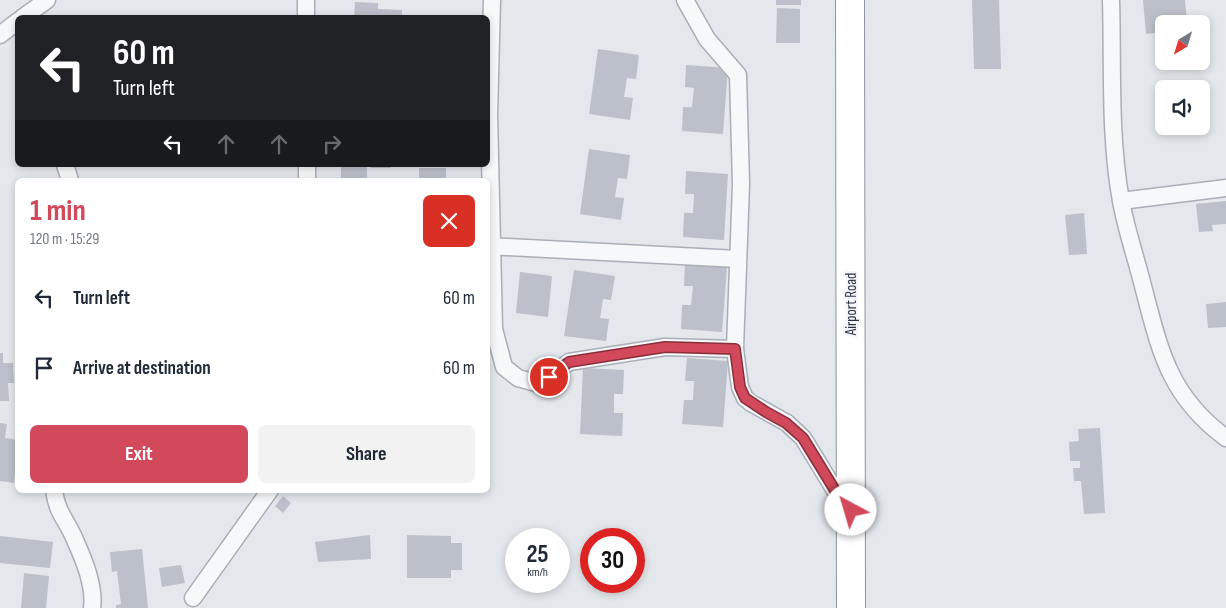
<!DOCTYPE html>
<html lang="en">
<head>
<meta charset="utf-8">
<style>
  :root { --surface:#fff; --page:#f2f2f3; --text:#1f2937; --muted:#747a83; --accent:#d1495b }
  body { margin:0; font-family:"Sofia Sans Condensed",sans-serif; background:var(--page); color:var(--text); height:100vh; display:flex; flex-direction:column; font-size:19px; white-space:nowrap }
  * { box-sizing:border-box; margin:0 }
  p { font-size:16px; color:var(--muted) }
  .icon { flex:none; width:28px; height:28px; fill:none; stroke:currentColor; stroke-width:2; stroke-linecap:round; stroke-linejoin:round }
  .map { position:relative; flex:1; overflow:hidden }
  .drawer { position:absolute; left:15px; top:178px; width:475px; height:315px; display:flex; flex-direction:column; background:var(--surface); border-radius:8px; box-shadow:0 2px 8px #0003 }
  .drawer>* { flex:none }
  .hud { position:absolute; left:15px; top:15px; width:475px; height:152px; border-radius:8px; box-shadow:0 2px 8px #0003; background:#202124; color:#fff; overflow:hidden }
  .needle { width:32px; rotate:218deg }
  .buttons { position:absolute; left:1155px; top:15px; display:grid; gap:10px }
  .buttons a { display:grid; place-items:center; width:55px; height:55px; border-radius:8px; background:var(--surface); box-shadow:0 2px 8px #0003; font-size:25px }
  .speed { position:absolute; left:505px; top:528px; display:flex; gap:10px; font-size:25px; font-weight:700; text-align:center }
  .speed>* { display:grid; place-content:center; width:65px; height:65px; border-radius:50%; background:var(--surface); box-shadow:0 2px 8px #0003; line-height:1 }
  .speed small { font-size:12px; font-weight:400 }
  .speed .limit { border:8px solid #d22; background:#fff; color:#111 }
  .pin { position:absolute; display:grid; place-items:center; width:42px; height:42px; color:#fff; margin:-21px; border:2px solid #fff; border-radius:50%; box-shadow:0 1px 5px #0007 }
  .me { position:absolute; width:55px; margin:-28px; rotate:321deg; stroke-linejoin:round; filter:drop-shadow(0 0 4px #0008) }
  .turn { display:flex; align-items:center; gap:18px; height:105px; padding:0 15px; font-size:22px }
  .turn .icon { width:65px; height:65px; stroke-width:2.5 }
  .turn b { display:block; font-size:35px; line-height:42px }
  .lanes { display:flex; align-items:center; height:48px; padding:0 15px; background:#0003; justify-content:center; gap:25px; direction:ltr }
  .lanes .off { opacity:.35 }
  .round { display:grid; place-items:center; flex:none; width:52px; height:52px; border-radius:8px; background:var(--page) }
  .summary { display:flex; align-items:center; justify-content:space-between; height:85px; padding:0 15px }
  h1 { font-size:30px; font-weight:700; line-height:38px; color:var(--accent) }
  .primary-button { display:flex; gap:10px; margin-top:auto; padding:10px 15px }
  .primary-button a { flex:1; height:58px; border-radius:8px; background:var(--accent); color:#fff; font-size:20px; font-weight:700; line-height:58px; text-align:center }
  .primary-button a+a { background:var(--page); color:var(--text) }
  ul { padding:0; list-style:none }
  li { display:flex; align-items:center; gap:15px; height:70px; padding:0 15px }
  li div { flex:1 }
  li b { display:block; font-size:19px }
  li em { font-style:normal }
  .map>svg:first-child { display:block }
</style>
</head>
<body>
<div class="map">
<svg width="1226" height="608" viewBox="0 0 1226 608">
  <rect width="100%" height="100%" fill="#e4e7ec"/>
  <g fill="#bbc0ca">
    <rect x="776" y="0" width="25" height="5"/>
    <path d="M972,0h27l2,69h-27z"/>
    <path d="M1143,0h42l2,24h-23v8l-18,2z"/>
    <path d="M355,2l23,1v6l24,1v8h-48z"/>
    <path d="M777,8l23,1v34h-24z"/>
    <path d="M598,49l41,6 -3,24 -9,-1 -3,19 9,1 -3,22 -41,-6z"/>
    <path d="M686,65l42,3 -5,66 -41,-3 1,-24h9l2,-19 -9,-1z"/>
    <path d="M589,149l41,6 -3,24 -9,-1 -3,19 9,1 -3,22 -41,-6z"/>
    <rect x="341" y="165" width="26" height="15"/>
    <rect x="371" y="165" width="20" height="3"/>
    <rect x="419" y="168" width="27" height="12"/>
    <path d="M686,171l42,3 -4,66 -41,-3 1,-24h9l1,-19h-9z"/>
    <path d="M1226,201v23l-14,1 1,6 -14,1 -3,-28z"/>
    <path d="M1084,213l3,41 -18,1 -4,-40z"/>
    <path d="M685,263l42,4 -5,65 -41,-3 1,-24h9l2,-19h-9z"/>
    <path d="M574,270l41,6 -4,24 -8,-1 -3,19 9,1 -3,22 -42,-5z"/>
    <path d="M520,272l32,4 -4,41 -32,-4z"/>
    <path d="M1226,302v25l-18,1 -2,-24z"/>
    <path d="M0,353h3v10h10l1,20h-6l1,18h-9z"/>
    <path d="M687,358l41,3 -5,66 -41,-3 2,-24h9l1,-19h-9z"/>
    <path d="M583,368l41,2 -1,24h-9v19h9l-1,23 -42,-2z"/>
    <path d="M0,423l7,1 -2,14 13,2 -4,43 -14,-2z"/>
    <path d="M1100,428l5,85 -21,1 -3,-33h-7l-1,-13h7v-7h-10l-1,-19 10,-1 -1,-12z"/>
    <path d="M283,496l8,7 -8,10 -8,-7z"/>
    <path d="M370,535l1,24 -53,3 -3,-20z"/>
    <path d="M407,535l44,1v7h11v27h-11v8h-44z"/>
    <path d="M0,536l53,6 -3,26 -50,-5z"/>
    <path d="M142,549l6,59h-32v-3l5,-1 -4,-33 -5,1 -2,-20z"/>
    <path d="M181,565l4,18 -23,4 -3,-19z"/>
    <path d="M24,573l25,3 -3,32h-25z"/>
  </g>
  <g fill="none" stroke-linecap="round" stroke-linejoin="round">
    <defs>
      <g id="minor">
        <path d="M492,0l-3,115 5,214 10,38 14,11 18,5 13,-6 20,-15 96,-15 70,2"/>
        <path d="M685,0l22,39 31,36 3,109 -6,165 5,38 5,11 6,5 36,20 16,15 33,54 15,18"/>
        <path d="M1111,0c2,66 -2,135 10,201 5,28 15,57 22,85 17,65 26,110 83,152"/>
        <path d="M22,18l25,-18"/>
        <path d="M306,18v-18"/>
        <path d="M0,35l18,-14"/>
        <path d="M65,165l5,15"/>
        <path d="M307,165v15"/>
        <path d="M1121,201l105,-13"/>
        <path d="M488,246l250,13"/>
        <path d="M54,490c3,24 13,30 21,50 9,20 20,46 17,68"/>
        <path d="M193,598l77,-108"/>
      </g>
      <path id="trunk" d="M850,0l1,608"/>
    </defs>
    <use href="#minor" stroke="#a9aeb7" stroke-width="19"/>
    <use href="#trunk" stroke="#8b94a3" stroke-width="30"/>
    <use href="#minor" stroke="#f7f8fa" stroke-width="16"/>
    <use href="#trunk" stroke="#fff" stroke-width="28"/>
  </g>
  <g fill="none" stroke-linecap="round" stroke-linejoin="round">
    <defs>
      <path id="route" d="M549,377l20,-15 96,-15 70,2 5,38 5,11 21,14 20,11 17,15 33,54 15,18"/>
    </defs>
    <use href="#route" stroke="#882f3b" stroke-width="12"/>
    <use href="#route" stroke="#d1495b" stroke-width="9"/>
  </g>
  <g text-anchor="middle" stroke-width="5" stroke-linejoin="round" paint-order="stroke">
    <g font-size="15" fill="#2b3445" stroke="#f4f6f9">
      <text transform="translate(851 304) rotate(-90)" y="5">Airport Road</text>
    </g>
  </g>
</svg>
<div class="buttons">
<a><svg class="needle" viewBox="-14 -14 28 28"><path d="M0-13l5 13h-10z" fill="#e53935"/><path d="M0 13l5-13h-10z" fill="#747a83"/></svg></a>
<a><svg class="icon" aria-label="sound" viewBox="0 0 24 24"><path d="M4 9h4l5-4v14l-5-4H4zM17 9q2 3 0 6"/></svg></a>
</div>
<div class="speed"><div>25<small>km/h</small></div><div class="limit">30</div></div>
<div class="pin" style="left:549px;top:377px;background:#d93025"><svg class="icon" aria-label="arrive" viewBox="0 0 24 24"><path d="M6 21V4h12l-3 4 3 4H6"/></svg></div>
<svg class="me" style="left:851px;top:510px" viewBox="-20 -20 40 40"><circle r="19" fill="#fff"/><path d="M0-13L10 11 0 6-10 11z" fill="#d1495b"/></svg>
<div class="hud">
<div class="turn"><svg class="icon" aria-label="left" viewBox="0 0 24 24"><path d="M17 20v-9H6M10 6l-5 5 5 5"/></svg><div><b>60 m</b>Turn left</div></div>
<div class="lanes"><svg class="icon" aria-label="left" viewBox="0 0 24 24"><path d="M17 20v-9H6M10 6l-5 5 5 5"/></svg><svg class="icon off" aria-label="ahead" viewBox="0 0 24 24"><path d="M12 20V5M6 11l6-6 6 6"/></svg><svg class="icon off" aria-label="ahead" viewBox="0 0 24 24"><path d="M12 20V5M6 11l6-6 6 6"/></svg><svg class="icon off" aria-label="right" viewBox="0 0 24 24"><path d="M7 20v-9h11M14 6l5 5-5 5"/></svg></div>
</div>
<section class="drawer">
<div class="summary"><div><h1>1 min</h1><p>120 m · 15:29</p></div><a class="round" style="background:#d93025;color:#fff"><svg class="icon" aria-label="close" viewBox="0 0 24 24"><path d="M6 6l12 12M18 6L6 18"/></svg></a></div>
<ul>
<li><svg class="icon" aria-label="left" viewBox="0 0 24 24"><path d="M17 20v-9H6M10 6l-5 5 5 5"/></svg><div><b>Turn left</b></div><em>60 m</em></li>
<li><svg class="icon" aria-label="arrive" viewBox="0 0 24 24"><path d="M6 21V4h12l-3 4 3 4H6"/></svg><div><b>Arrive at destination</b></div><em>60 m</em></li>
</ul>
<div class="primary-button"><a>Exit</a><a>Share</a></div>
</section>
</div>
</body>
</html>
